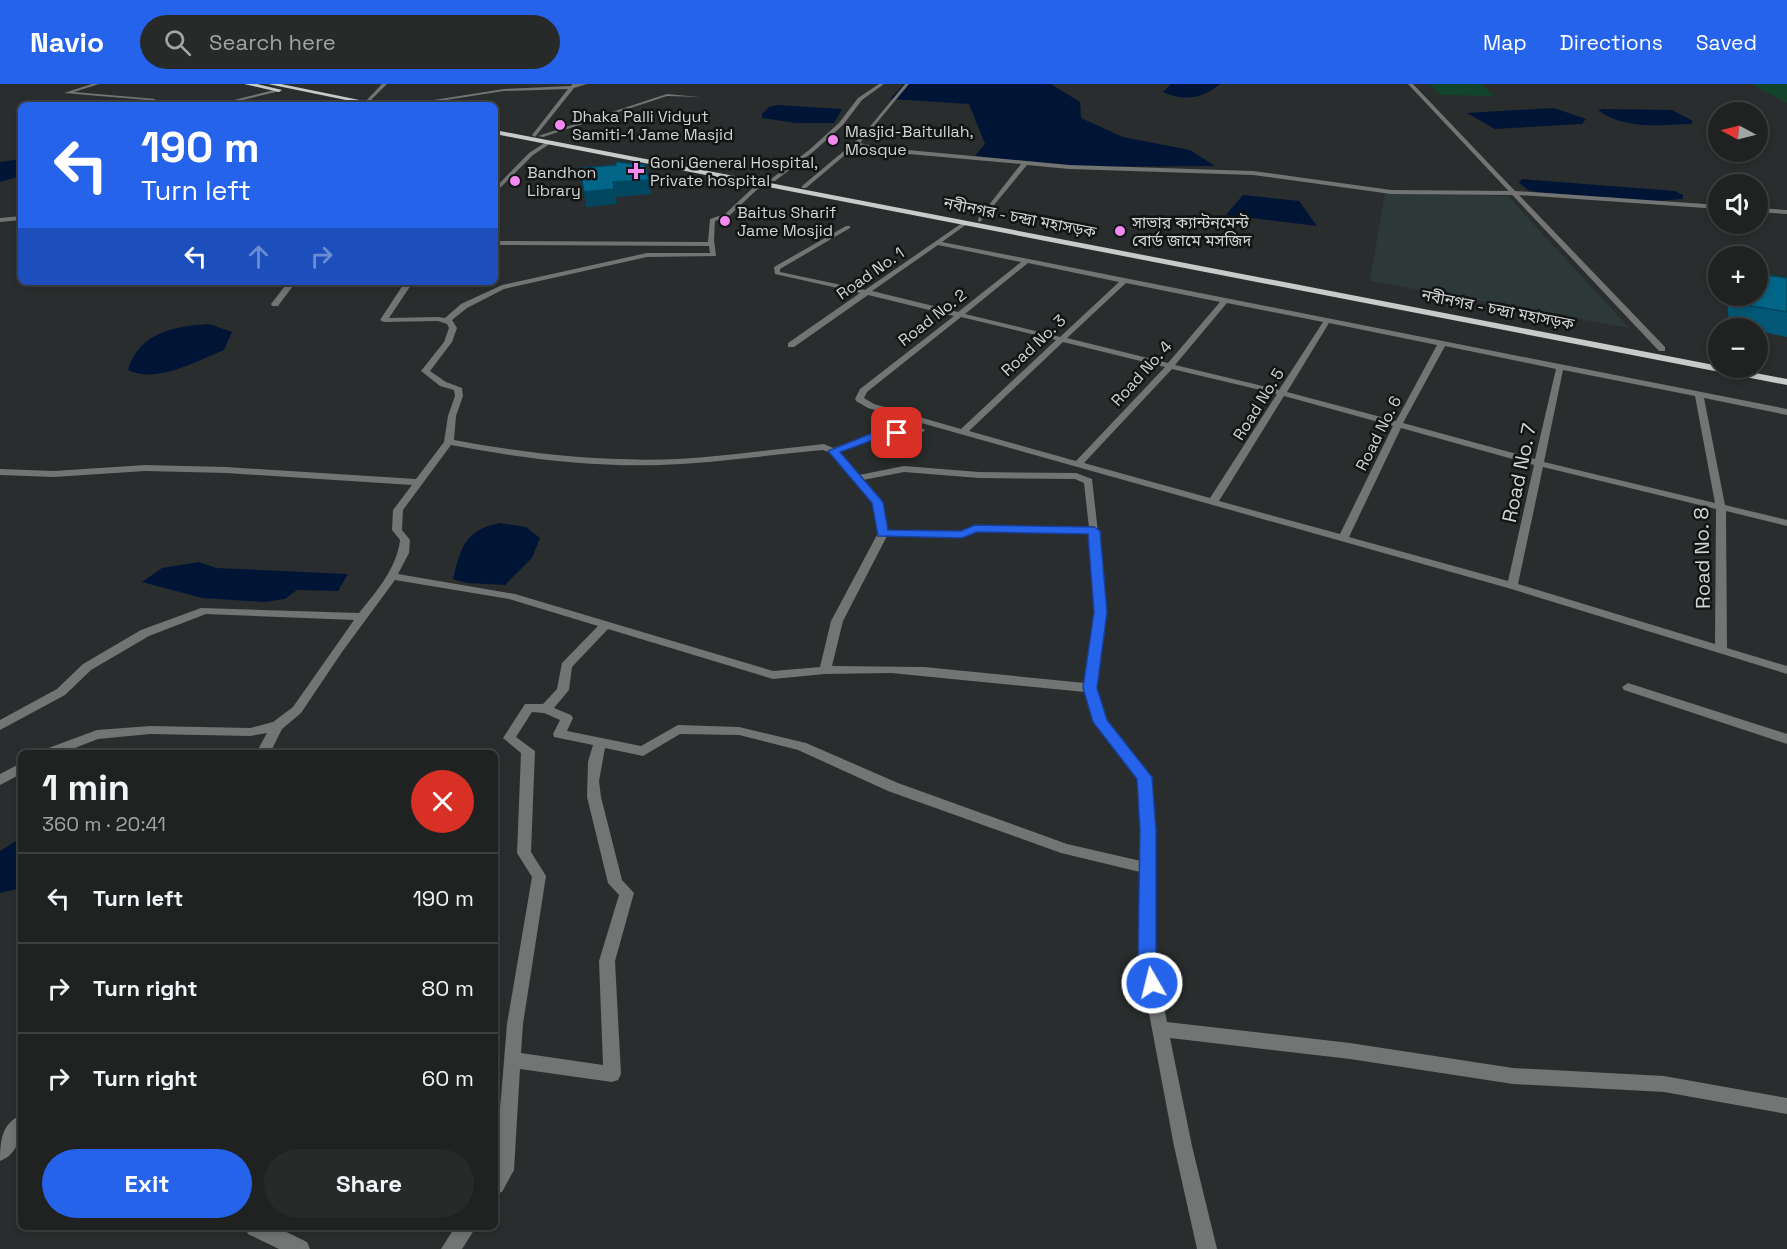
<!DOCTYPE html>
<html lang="en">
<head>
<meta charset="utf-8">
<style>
  :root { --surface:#202222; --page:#282a2a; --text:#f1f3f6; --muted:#a2a4a5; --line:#3d3f40; --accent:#2563eb }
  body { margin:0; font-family:"Space Grotesk","Noto Sans Bengali",sans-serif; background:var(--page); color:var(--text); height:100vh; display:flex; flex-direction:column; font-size:22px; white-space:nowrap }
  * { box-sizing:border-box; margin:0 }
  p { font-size:20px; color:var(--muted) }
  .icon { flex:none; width:33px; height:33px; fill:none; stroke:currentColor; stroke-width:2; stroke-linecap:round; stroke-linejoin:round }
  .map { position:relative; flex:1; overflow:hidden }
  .sheet { position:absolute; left:18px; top:666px; width:480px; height:480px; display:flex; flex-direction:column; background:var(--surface); border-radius:9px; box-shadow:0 3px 9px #0003,0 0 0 2px var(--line) }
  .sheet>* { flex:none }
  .hud { position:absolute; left:18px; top:18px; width:480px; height:183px; border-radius:9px; box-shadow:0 3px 9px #0003,0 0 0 2px var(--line); background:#2563eb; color:#fff; overflow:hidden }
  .needle { width:39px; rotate:277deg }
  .controls { position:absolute; left:1708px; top:18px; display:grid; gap:12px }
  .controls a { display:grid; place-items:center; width:60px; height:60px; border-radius:50%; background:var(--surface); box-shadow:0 3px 9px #0003,0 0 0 2px var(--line); font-size:30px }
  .pin { position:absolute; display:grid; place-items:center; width:51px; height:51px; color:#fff; margin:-26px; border-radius:12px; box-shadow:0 3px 9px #0006 }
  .me { position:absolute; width:66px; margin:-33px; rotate:352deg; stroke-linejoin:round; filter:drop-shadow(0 0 4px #0008) }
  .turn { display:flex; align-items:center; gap:21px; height:126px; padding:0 24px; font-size:27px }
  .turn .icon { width:78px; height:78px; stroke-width:2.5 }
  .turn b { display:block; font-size:42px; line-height:51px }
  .lanes { display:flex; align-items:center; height:57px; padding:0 24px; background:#0003; justify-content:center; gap:30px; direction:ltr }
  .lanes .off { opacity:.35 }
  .round { display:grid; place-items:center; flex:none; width:63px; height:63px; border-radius:32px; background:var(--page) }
  .head { display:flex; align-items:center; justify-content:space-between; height:102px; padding:0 24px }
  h1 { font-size:36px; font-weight:700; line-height:45px }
  .button { display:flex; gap:12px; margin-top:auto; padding:12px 24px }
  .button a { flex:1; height:69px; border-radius:36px; background:var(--accent); color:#fff; font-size:24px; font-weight:700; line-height:69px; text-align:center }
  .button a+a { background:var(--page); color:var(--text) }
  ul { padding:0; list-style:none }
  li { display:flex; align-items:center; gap:18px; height:90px; padding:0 24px; border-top:2px solid var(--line) }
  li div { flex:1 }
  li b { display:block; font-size:22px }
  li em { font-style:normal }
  header { display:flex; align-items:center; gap:36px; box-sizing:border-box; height:84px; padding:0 30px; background:var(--accent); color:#fff }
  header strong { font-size:28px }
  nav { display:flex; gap:33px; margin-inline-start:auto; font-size:21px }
  .search { width:420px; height:54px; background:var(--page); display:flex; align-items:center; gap:15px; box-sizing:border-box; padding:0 21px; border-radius:33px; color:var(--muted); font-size:22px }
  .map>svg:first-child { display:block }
</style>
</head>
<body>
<header>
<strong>Navio</strong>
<div class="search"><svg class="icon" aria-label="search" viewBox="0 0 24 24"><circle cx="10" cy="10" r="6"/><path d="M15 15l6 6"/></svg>Search here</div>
<nav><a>Map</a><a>Directions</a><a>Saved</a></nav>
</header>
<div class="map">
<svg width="1787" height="1165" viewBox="0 0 1787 1165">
  <rect width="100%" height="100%" fill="#2a2d2d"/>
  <path fill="#2d3839" d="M1385,109l123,3 121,132 -259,-47z"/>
  <g fill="#12442c">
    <path d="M1429,0h52l14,12 -55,-1z"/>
    <path d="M1751,0h36v19z"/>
  </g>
  <g fill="#001536">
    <path d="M904,0h147l29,18 1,16 42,19 67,13 25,16 -133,1 -107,-11 10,-12 -16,-40 -79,-5z"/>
    <path d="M1171,0h49c-16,14 -36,18 -57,8z"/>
    <path d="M777,21l65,4 -8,14h-38l-34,-5v-4l7,-7z"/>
    <path d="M1554,24l32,11 -4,5 -87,5 -28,-16z"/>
    <path d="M1603,25l69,1 21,11 -2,3c-31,1 -67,6 -93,-14z"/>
    <path d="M21,75v17l-21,6v-20z"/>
    <path d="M1522,95l153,12 8,4v4l-26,2 -120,-9 -9,-2 -9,-7z"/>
    <path d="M1243,111l56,6 18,25 -91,-11z"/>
    <path d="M209,240l23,8 -8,18c-27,11 -68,34 -96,20 11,-38 47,-44 81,-46z"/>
    <path d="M500,439l26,4 14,11 -8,20 -27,27 -38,-2 -14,-4c8,-32 12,-49 47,-56z"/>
    <path d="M199,478l17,6 132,6 -10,17 -41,-1 -12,9 -21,3 -62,-4 -60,-16 20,-14z"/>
    <path d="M21,754v50l-21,5v-42z"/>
  </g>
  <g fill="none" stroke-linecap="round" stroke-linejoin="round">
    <g fill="#737474" fill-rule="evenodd">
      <path d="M92,0h7l-25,8 82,7 -12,6h-6l9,-5 -83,-7z"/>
      <path d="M382,0h5l-19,19h-4z"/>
      <path d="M572,0h15l-13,4 -39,49 -3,-2 36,-46 -64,2 -90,14h-12l102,-16 67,-3z"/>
      <path d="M879,0h5l-22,16 -19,25 -30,27 -38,29h-4v-2l38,-29 30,-27 19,-25z"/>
      <path d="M905,0h4l-49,59 16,4 193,18 184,6 138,19 124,1 3,2 -3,2 -124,-1 -138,-19 -184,-6 -42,-4 -47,57 -2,-1v-2l43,-55 -146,-13 -18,-6 -51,43h-4v-2l61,-51z"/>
      <path d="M278,5l2,2 -58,14h-8z"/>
      <path d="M667,10l33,3 -33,-1 -124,41 -5,-1z"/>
      <path d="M546,58l5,1 -18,12 -38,38v-5l34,-35z"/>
      <path d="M758,99l5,1 -34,32 -14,5 -1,19 2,16 -69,1 -143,32 -37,19 -15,12 5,8 -5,14 -22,29 16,11 16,6 1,8 -7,20 -2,24c74,14 148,22 224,19 49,-3 97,-10 146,-15l9,4 41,-15 46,-6 5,3 -2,2 -47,7 -37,13 20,23 45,-9 75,6 97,1 16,6 15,133 -11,76 10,33 45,56 4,53v130l12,62 183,21 163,25 151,8 123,22v16l-123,-22 -151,-8 -163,-25 -180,-21 22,108 25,103h-20l-23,-103 -35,-186 1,-88 -79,-19 -173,-62 -90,-41 -59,-15 -59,-1 -37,22 -38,-8 -6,33 2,16 21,83 12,13 -19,68 6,113 -3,6 -6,2 -92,-13 -6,101 -12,22 -7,2v-25l12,-145 25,-147 -15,-24 4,-100 -18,-15 22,-34h18l14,-15 5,-26 36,-37 -89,-27 -114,-19 -53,72 -41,61 -19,16 -12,24h-14l11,-20 -17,3 -100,-2 -52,5 -36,14h-21l2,-3 54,-20 53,-4 100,2 23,-6 20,-15 61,-87 -148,-6 -57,22 -58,34 -26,25 -65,35v-10l57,-31 26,-25 58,-34 60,-22 158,5c17,-21 38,-45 41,-73l-8,-10 1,-20 19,-25 -186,-12 -81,-2 -91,6 -54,-2v-6l54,2 91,-6 81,2 190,12 28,-37 4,-26 7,-20 -1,-6 -14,-4 -19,-15 23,-29 5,-14 -2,-4 -9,-3 -54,1 -4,-2 23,-35 5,-3h9l-8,6 -20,30 49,-1 7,1 16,-14 41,-19 145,-32h63l-1,-7 -214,-1v-4l213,1 2,-23 15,-5zM451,361c69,13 138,22 209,20 54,-2 108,-10 163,-15l7,3 42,50 6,30 -47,88 -11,46 -47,4 -258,-77 -117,-20 11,-21 1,-13 -8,-10 1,-20zM904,388l75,6 96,1 9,4 5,45 -114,-2 -14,5 -73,-1 -6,-28 -19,-22zM976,448l113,2 6,78 -10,71 -161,-16 -92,-1 11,-45 44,-85 75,1zM608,545l165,50 52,-5 66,-1 194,19 11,33 41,53 4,52v31l-74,-17 -169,-61 -92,-40 -67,-16 -61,-2 -37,21 -74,-15 6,-13 -2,-3 -17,-7 15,-18 3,-23zM532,628l12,1 16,7 -7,14 1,3 39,8 -5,17 -1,35 21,86 11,12 -20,66 4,104 -82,-12 2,-29 23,-148 -15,-24 4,-101 -19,-14z"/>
      <path d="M21,132v4l-21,2v-4z"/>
      <path d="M965,137l3,2 -1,1 -25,18 845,167v6l-83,-17 21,107 62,15v6l-61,-15 1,137 60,18v8l-279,-86 -640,-180 -12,-7 -1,-2 5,-10 94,-73 -86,-21 -74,52h-6v-4l72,-50 -85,-19 -1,-7 72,-41h4v2l-70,41v3l85,18zM938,161l83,17 -63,50 -86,-21zM1028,179l91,19 -59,55 -95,-23zM1126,199l94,19 -52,61 -101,-25zM1227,219l96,19 -44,68 -104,-25zM961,233l95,23 -95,89 -87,-25 -10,-6 3,-6zM1329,239l108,22 -41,76 -109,-29zM1063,258l102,25 -89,94 -107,-30zM1445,262l111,23 -21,90 -132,-36zM1172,285l105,25 -67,104 -126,-35zM1563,286l132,26 20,107 -171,-41zM1284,312l109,30 -53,108 -121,-33zM1401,344l133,37 -26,116 -159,-44zM1543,383l173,42 -1,135 -197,-60z"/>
      <path d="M288,198h8l-18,24h-6l-1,-2z"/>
      <path d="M1628,599l159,51v10l-163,-54 -2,-3z"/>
      <path d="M21,679v11l-21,11v-11z"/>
      <path d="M21,1031c0,19 -1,38 -21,46 0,-19 1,-37 21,-46z"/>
      <path d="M245,1143h31l31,15 3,7h-31l-31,-15z"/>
      <path d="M455,1143h21l-14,22h-21z"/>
    </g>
    <g fill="#737474" fill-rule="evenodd">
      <path d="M1408,0h5l102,107 204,14v4l-200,-14 146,152v4h-6z"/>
      <path d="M1758,124l29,2v4l-29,-2z"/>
    </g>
    <g fill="#c7cbca" fill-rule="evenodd">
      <path d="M244,0h13l25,6 -3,2z"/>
      <path d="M268,0h13l103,21h-14z"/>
      <path d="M495,46l1292,249v6l-1292,-251z"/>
    </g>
  </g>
  <path fill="#025876" d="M1787,194v59l-29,-6v-3h-16l-13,-2 -2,-30h31z"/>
  <path fill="#014760" d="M649,96l2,14 -35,3 1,7 -31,3 -2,-15 29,-10z"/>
  <g fill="#026689" stroke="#014760" stroke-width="1.5">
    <path d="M616,78l29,3 4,15 -36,2 1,7 -30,3 -4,-24 36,-3z"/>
    <path d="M1758,190l29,4v34l-47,-8v-8h18z"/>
  </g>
  <path fill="#2563eb" stroke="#184099" stroke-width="1.5" d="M897,346l5,3 -2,2 -24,4 -36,13 43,50 5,28 73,1 14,-6 119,2 6,4 7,81 -10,76 10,32 45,57 4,53v130l5,23 -3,6 -6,2 -7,-2 -7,-29 2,-130 -3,-51 -44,-57 -10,-34 11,-76 -6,-78 -111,-2 -15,6 -84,-2 -6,-33 -44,-52 42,-17z"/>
  <g fill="#f38af1" stroke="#131515" stroke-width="2">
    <circle cx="560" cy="41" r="6"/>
    <circle cx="833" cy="56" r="6"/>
    <path d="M633 78h6v6h6v6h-6v6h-6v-6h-6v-6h6z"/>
    <circle cx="515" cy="97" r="6"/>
    <circle cx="725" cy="137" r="6"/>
    <circle cx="1120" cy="147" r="6"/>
  </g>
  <g text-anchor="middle" stroke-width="5" stroke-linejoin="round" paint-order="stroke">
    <g font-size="16" fill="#d3d5d5" stroke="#131515" text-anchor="start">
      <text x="572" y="38">Dhaka Palli Vidyut<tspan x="572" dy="18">Samiti-1 Jame Masjid</tspan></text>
      <text x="845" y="53">Masjid-Baitullah,<tspan x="845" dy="18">Mosque</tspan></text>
      <text x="650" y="84">Goni General Hospital,<tspan x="650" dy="18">Private hospital</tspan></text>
      <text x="527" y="94">Bandhon<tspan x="527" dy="18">Library</tspan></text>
      <text x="737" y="134">Baitus Sharif<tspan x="737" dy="18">Jame Mosjid</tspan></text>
      <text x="1132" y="144">সাভার ক্যান্টনমেন্ট<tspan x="1132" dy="18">বোর্ড জামে মসজিদ</tspan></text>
    </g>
    <g font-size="16" fill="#d3d5d5" stroke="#131515">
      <text transform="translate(1020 133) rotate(11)" y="6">নবীনগর - চন্দ্রা মহাসড়ক</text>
      <text transform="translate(870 189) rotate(-35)" y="6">Road No. 1</text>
      <text transform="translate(1498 225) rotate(11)" y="6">নবীনগর - চন্দ্রা মহাসড়ক</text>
      <text transform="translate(932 233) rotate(-38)" y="6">Road No. 2</text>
      <text transform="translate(1033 261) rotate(-43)" y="6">Road No. 3</text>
      <text transform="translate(1141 289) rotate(-48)" y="6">Road No. 4</text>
      <text transform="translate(1258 320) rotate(-58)" y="6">Road No. 5</text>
      <text transform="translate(1378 349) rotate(-63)" y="6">Road No. 6</text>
    </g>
    <g font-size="20" fill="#d3d5d5" stroke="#131515">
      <text transform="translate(1519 389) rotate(-78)" y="7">Road No. 7</text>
      <text transform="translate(1702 474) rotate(-91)" y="7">Road No. 8</text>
    </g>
  </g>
</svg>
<div class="controls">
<a><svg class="needle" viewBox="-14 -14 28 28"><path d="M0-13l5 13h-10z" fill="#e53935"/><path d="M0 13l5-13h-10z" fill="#a2a4a5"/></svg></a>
<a><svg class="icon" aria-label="sound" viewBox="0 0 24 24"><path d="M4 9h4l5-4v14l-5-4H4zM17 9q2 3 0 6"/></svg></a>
<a>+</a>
<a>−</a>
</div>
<div class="pin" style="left:897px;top:349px;background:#d93025"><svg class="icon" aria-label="arrive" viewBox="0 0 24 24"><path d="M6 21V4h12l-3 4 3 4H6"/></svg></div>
<svg class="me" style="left:1152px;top:899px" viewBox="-20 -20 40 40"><circle r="17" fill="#2563eb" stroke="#fff" stroke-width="3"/><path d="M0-11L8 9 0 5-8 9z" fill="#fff"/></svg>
<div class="hud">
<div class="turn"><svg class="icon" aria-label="left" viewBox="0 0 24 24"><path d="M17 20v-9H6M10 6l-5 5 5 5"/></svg><div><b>190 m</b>Turn left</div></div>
<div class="lanes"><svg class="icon" aria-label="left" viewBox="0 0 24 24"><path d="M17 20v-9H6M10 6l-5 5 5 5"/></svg><svg class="icon off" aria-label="ahead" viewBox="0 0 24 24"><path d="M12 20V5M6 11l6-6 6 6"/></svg><svg class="icon off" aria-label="right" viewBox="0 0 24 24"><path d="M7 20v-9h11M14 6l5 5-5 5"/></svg></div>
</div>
<section class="sheet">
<div class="head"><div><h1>1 min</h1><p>360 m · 20:41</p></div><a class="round" style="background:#d93025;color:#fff"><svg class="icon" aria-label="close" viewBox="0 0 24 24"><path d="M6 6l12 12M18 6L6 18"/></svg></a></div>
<ul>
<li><svg class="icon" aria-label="left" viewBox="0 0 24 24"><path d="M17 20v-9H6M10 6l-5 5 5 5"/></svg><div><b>Turn left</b></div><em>190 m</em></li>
<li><svg class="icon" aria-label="right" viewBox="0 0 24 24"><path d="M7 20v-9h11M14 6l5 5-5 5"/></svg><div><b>Turn right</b></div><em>80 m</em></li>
<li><svg class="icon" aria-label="right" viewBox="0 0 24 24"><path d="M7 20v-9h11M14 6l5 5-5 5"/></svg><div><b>Turn right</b></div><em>60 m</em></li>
</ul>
<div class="button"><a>Exit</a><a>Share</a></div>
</section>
</div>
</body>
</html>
